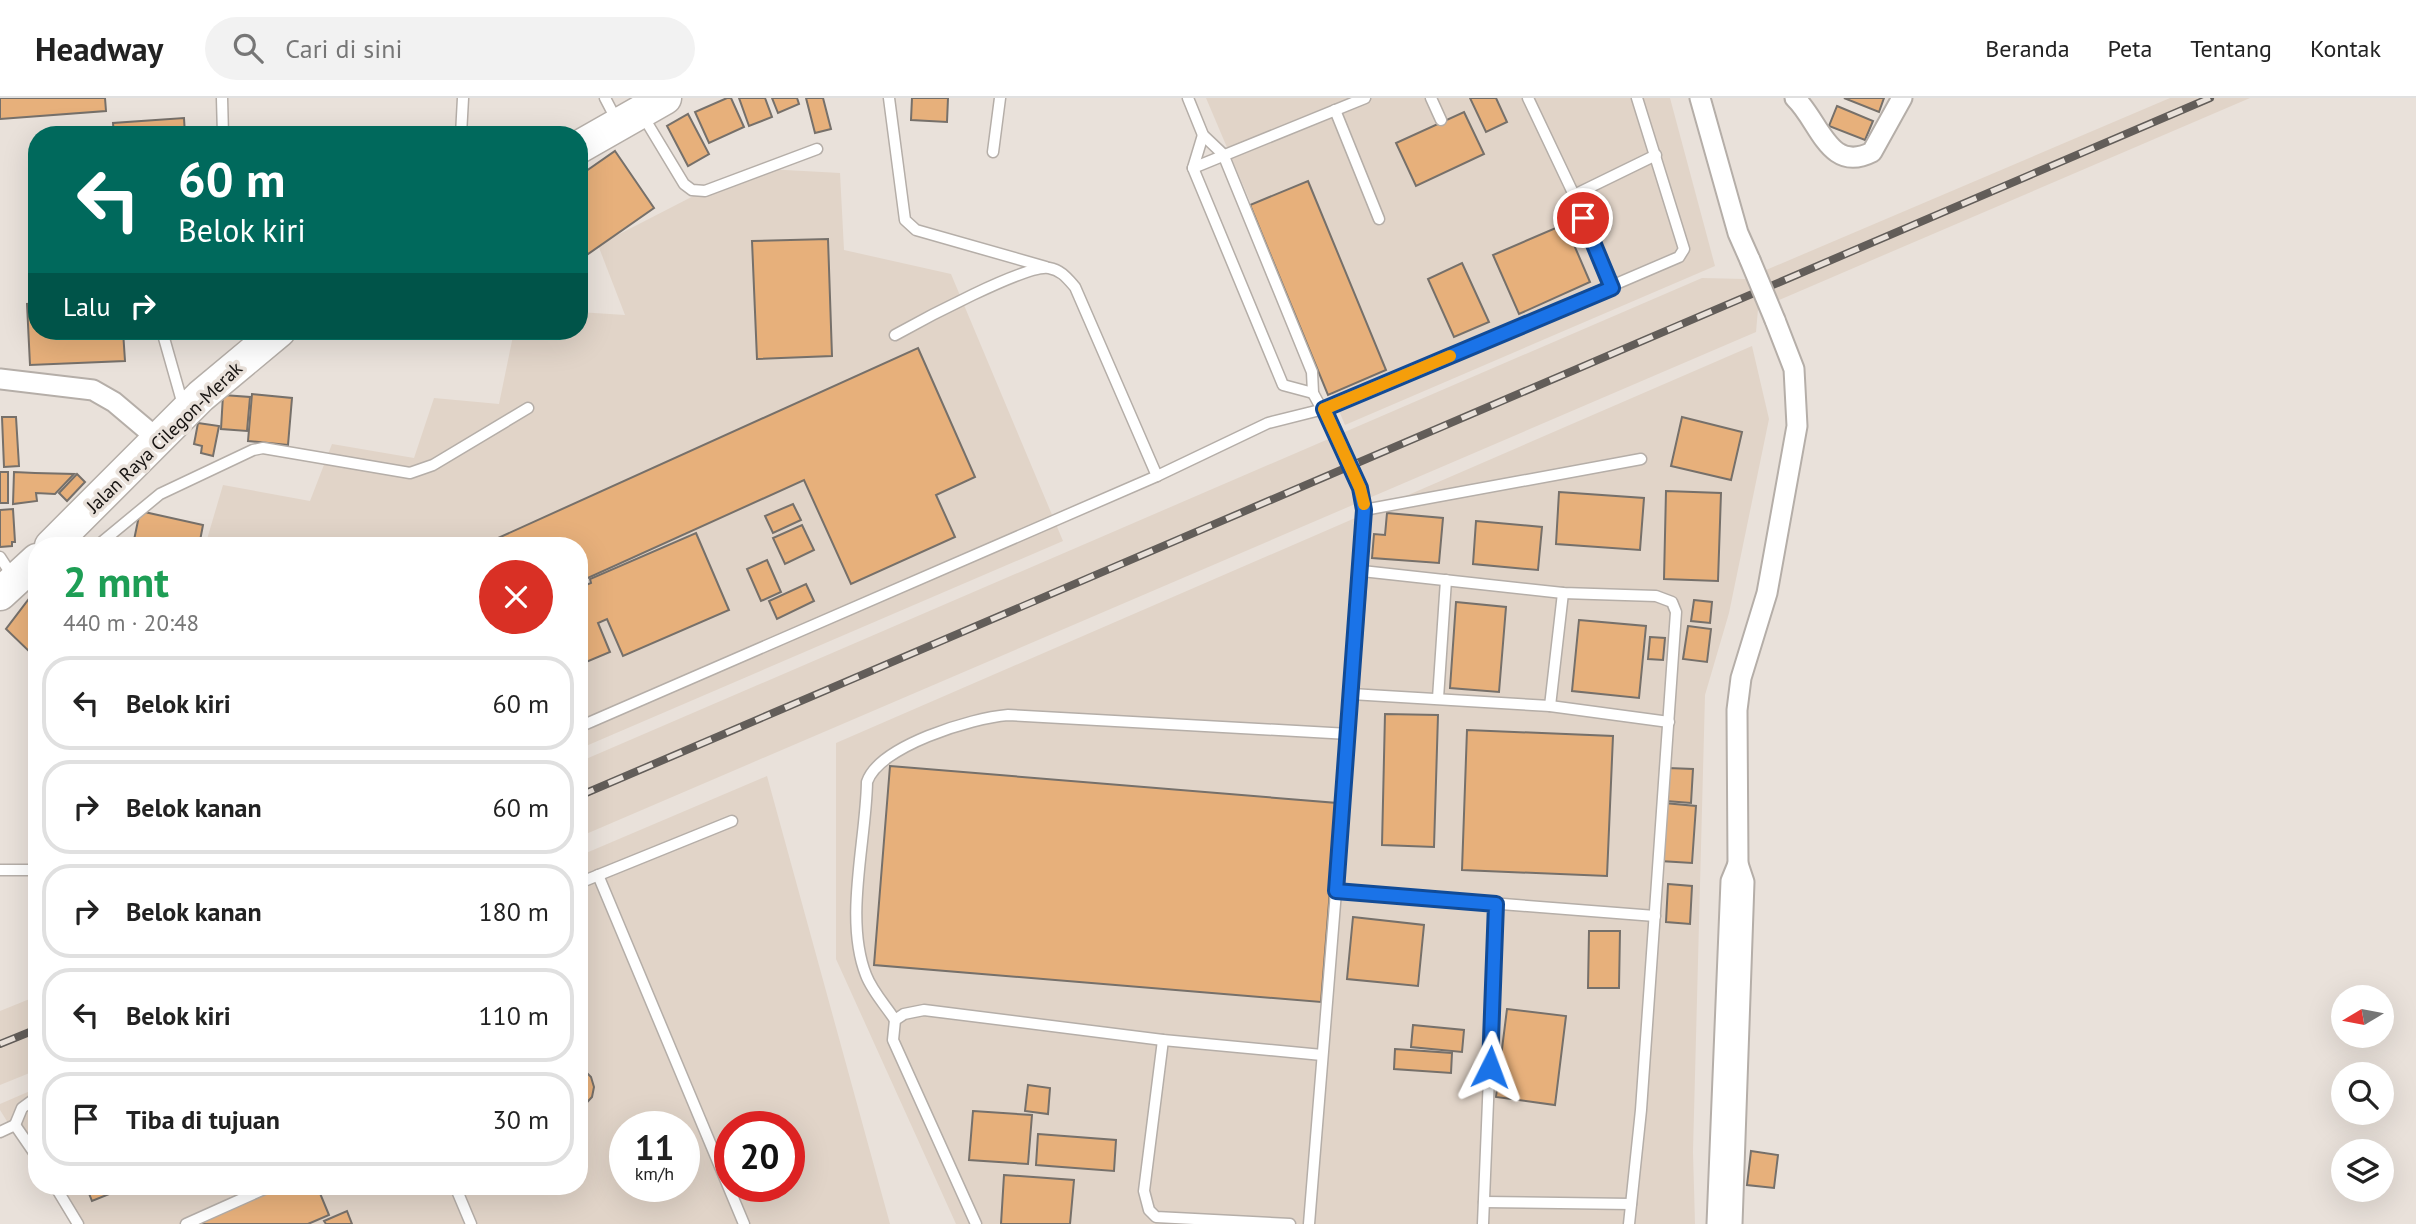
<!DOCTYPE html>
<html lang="id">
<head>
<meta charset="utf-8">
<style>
  :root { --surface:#fff; --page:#f2f2f2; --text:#222; --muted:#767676; --line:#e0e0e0 }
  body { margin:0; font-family:"PT Sans",sans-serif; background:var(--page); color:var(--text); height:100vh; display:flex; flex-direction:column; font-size:26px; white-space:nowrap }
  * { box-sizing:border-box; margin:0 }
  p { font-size:23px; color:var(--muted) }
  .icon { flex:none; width:38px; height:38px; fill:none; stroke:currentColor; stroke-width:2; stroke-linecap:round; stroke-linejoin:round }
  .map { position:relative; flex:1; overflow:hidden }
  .details { position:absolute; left:28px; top:439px; width:560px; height:658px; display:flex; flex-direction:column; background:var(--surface); border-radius:28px; box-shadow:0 7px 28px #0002 }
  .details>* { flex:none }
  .guide { position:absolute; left:28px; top:28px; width:560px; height:214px; border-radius:28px; box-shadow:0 7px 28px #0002; background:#00695c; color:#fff; overflow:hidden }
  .needle { width:46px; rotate:260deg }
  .controls { position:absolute; left:2331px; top:887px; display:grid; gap:14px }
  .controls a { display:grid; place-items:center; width:63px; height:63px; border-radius:50%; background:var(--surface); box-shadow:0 7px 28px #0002; font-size:35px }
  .speed { position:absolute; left:609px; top:1013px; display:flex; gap:14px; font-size:35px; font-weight:700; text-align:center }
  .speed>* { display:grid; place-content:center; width:91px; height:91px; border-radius:50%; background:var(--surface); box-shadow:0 7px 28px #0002; line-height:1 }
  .speed small { font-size:18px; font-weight:400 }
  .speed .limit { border:10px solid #d22; background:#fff; color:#111 }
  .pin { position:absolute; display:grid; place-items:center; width:60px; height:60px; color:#fff; margin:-30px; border:4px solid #fff; border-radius:50%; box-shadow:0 2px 7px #0007 }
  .me { position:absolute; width:77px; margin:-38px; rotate:3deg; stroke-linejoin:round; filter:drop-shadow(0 0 5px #0008) }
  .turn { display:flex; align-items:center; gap:24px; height:147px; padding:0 35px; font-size:32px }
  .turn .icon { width:91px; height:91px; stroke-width:2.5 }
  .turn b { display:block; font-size:49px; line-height:60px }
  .then { display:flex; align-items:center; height:66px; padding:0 35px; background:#0003; gap:14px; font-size:26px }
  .round { display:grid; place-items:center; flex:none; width:74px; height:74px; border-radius:37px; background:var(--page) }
  .headline { display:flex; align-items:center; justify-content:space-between; height:119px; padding:0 35px }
  h1 { font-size:42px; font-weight:700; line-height:52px; color:#1e9e55 }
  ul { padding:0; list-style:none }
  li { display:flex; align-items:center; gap:21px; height:94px; margin:0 14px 10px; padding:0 21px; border:4px solid var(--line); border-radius:28px }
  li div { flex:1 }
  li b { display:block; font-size:26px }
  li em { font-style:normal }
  header { display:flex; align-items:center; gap:42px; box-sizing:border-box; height:98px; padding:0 35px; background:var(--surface); border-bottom:2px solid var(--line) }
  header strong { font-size:33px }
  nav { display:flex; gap:38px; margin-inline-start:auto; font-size:24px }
  .search { width:490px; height:63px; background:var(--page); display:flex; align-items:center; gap:18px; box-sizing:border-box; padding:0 24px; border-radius:38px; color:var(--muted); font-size:26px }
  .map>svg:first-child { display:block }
</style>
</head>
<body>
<header>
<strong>Headway</strong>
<div class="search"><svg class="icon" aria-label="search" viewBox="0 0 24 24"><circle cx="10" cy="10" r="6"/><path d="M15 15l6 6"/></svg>Cari di sini</div>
<nav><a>Beranda</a><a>Peta</a><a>Tentang</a><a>Kontak</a></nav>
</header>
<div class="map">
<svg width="2416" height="1126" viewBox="0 0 2416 1126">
  <rect width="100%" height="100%" fill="#e9e1da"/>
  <g fill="#e1d4c8" fill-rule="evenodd">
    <path d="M1206,0h464l45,168 -370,159z"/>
    <path d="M2170,0h80l-492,211 -2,23 -1177,505v-75l1123,-484 43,1z"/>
    <path d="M748,70l92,5 4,77 107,24 112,267 -484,208v-203h-374l18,-61 87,16 22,-57 82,14 20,-60 65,6 15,-73h65v-19l46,3 -27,-70z"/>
    <path d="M1752,248l17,73 -40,194 -24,82 -12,457 2,72h-739l-120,-265v-216z"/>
    <path d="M767,678l123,448h-819l-23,-37 531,-1v-330zM625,1029h59v59h-59zM730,1029h59v59h-59z"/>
    <path d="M37,898v74l-37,15v-74z"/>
    <path d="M37,990v81l-37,-59v-6z"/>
  </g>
  <g fill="#e7b07b" stroke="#76706a" stroke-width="2">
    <path d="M0,0h105l1,13 -106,8z"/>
    <path d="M727,0h4l13,29 -35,16 -14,-31z"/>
    <path d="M739,0h26l7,19 -23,9z"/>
    <path d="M772,0h25l2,6 -21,9z"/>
    <path d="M806,0h17l8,31 -16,4z"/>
    <path d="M912,0h36l-1,24 -36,-2z"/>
    <path d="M1470,0h26l11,24 -21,10z"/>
    <path d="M1844,0h40l-5,14z"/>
    <path d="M1837,8l36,15 -8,19 -36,-14z"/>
    <path d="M1464,14l20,42 -68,32 -20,-43z"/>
    <path d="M688,16l21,40 -21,12 -21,-40z"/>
    <path d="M184,20l1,17h-71l-1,-12z"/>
    <path d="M615,53l39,57 -66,46 -9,-13v-65z"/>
    <path d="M1308,83l78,189 -58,25 -78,-190z"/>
    <path d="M1565,126l25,58 -71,32 -26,-59z"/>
    <path d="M828,141l4,117 -75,3 -5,-118z"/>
    <path d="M1462,165l27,59 -35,15 -26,-58z"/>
    <path d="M37,205v28h86l2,30 -95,4 -3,-61z"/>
    <path d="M918,250l57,129 -39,18 19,42 -104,47 -47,-104 -225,102v-36h-77l-4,-8z"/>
    <path d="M252,296l40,4 -4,47 -40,-4z"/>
    <path d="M223,297l27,2 -3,34 -26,-2z"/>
    <path d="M2,319h14l3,49 -15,1z"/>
    <path d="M1682,319l60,15 -11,48 -60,-14z"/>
    <path d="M198,325l21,3 -6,30 -12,-3 1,-7 -8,-2z"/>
    <rect x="0" y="374" width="8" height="31"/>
    <path d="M14,374l21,1 39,1 -19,20 -19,-1 1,8 -24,3z"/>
    <path d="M77,376l8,8 -18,19 -8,-8z"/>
    <path d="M1666,393l55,2 -3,88 -54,-2z"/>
    <path d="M1559,394l85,6 -4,52 -84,-6z"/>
    <path d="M793,406l8,16 -28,13 -8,-17z"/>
    <path d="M13,411l2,33h-3v4l-12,1v-37z"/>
    <path d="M140,413l63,14 -4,21h-38l-27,-6z"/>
    <path d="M1387,415l56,5 -4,45 -67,-5 2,-24 11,1z"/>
    <path d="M1476,423l66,6 -4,43 -65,-6z"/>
    <path d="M802,427l12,25 -29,14 -12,-26z"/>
    <path d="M696,435l33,77 -106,46 -16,-37 -9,4 12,29 -31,13v-77l12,-5 -1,-4z"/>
    <path d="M767,462l14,32 -20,9 -14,-32z"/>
    <path d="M806,486l8,17 -37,18 -8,-18z"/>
    <path d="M28,502l9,8v51l-31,-30z"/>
    <path d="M1694,502l18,2 -2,21 -19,-2z"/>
    <path d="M1456,504l50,5 -7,85 -49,-4z"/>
    <path d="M1579,522l67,6 -7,72 -67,-7z"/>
    <path d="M1688,528l23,3 -4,33 -24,-3z"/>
    <path d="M1650,539l15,1 -2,22 -15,-1z"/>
    <path d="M1385,616l53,1 -4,132 -52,-2z"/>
    <path d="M1467,632l146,6 -6,140 -145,-6z"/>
    <path d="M890,668l447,37 -16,199 -447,-37z"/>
    <path d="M1668,670l25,1 -2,34 -25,-2z"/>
    <path d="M1664,705l32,3 -4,57 -32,-2z"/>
    <path d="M1668,786l24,2 -2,38 -24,-2z"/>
    <path d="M1353,819l71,8 -6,61 -71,-7z"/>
    <path d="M1589,833h31l-1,57h-31z"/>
    <path d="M1507,911l59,7 -11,89 -59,-8z"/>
    <path d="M1413,927l51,5 -2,22 -51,-5z"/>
    <path d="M1395,951l57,4 -1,20 -57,-4z"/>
    <path d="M579,967l12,12 3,10 -2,10 -13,14z"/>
    <path d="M1028,987l22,3 -2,26 -23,-3z"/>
    <path d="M973,1013l59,4 -4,49 -59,-4z"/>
    <path d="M1038,1036l78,6 -2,31 -78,-6z"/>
    <path d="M1751,1053l27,4 -4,33 -27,-3z"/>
    <path d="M1004,1077l70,5 -4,44h-69z"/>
    <path d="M86,1088h43l-37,15z"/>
    <path d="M282,1088h35l12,29 -21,9h-113z"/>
    <path d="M347,1113l5,13h-26l-2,-3z"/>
  </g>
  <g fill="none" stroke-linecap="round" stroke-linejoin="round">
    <defs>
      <g id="service">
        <path d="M222,0l1,37"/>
        <path d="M605,0l12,23"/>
        <path d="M889,0l16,122 11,10 130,37"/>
        <path d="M1188,0l15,37 20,19 89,218 1,21 29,53"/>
        <path d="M1431,0l10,22"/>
        <path d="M1528,0l46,97 38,93"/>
        <path d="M1335,12l44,109"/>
        <path d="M643,18l41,68 8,6 13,1 112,-42"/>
        <path d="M461,37l2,-37"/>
        <path d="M1203,37l-10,33 90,217 30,8"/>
        <path d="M993,54l7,-54"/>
        <path d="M1193,70l172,-70"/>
        <path d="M1574,97l82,-40"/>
        <path d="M162,233l21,74"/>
        <path d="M895,237c25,-14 131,-71 154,-67 12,2 18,10 26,19l82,189"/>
        <path d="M1364,412l277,-51"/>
        <path d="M97,448l63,-52 93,-44 10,-2 147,25 23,-8 95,-57"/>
        <path d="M0,459l13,20"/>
        <path d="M1362,473l201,22 93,3 16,6 4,10 -35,498 -12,114"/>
        <path d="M1351,596l199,12 119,16"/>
        <path d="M1438,600l8,-118"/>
        <path d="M1550,608l13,-113"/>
        <path d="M579,629l578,-251 111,-53 56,-14 355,-152 5,-8 -47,-151"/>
        <path d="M0,772h37"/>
        <path d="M598,777l146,349"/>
        <path d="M579,785l153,-62"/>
        <path d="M1336,793l319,25"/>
        <path d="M895,922c-9,-14 -23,-29 -29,-45 -22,-56 0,-133 1,-193 12,-36 104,-64 141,-67l341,19"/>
        <path d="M1163,942l-19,151 5,19 7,7 134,7"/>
        <path d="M15,1027l7,-17 15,-11"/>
        <path d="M0,1034l15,-7 22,32"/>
        <path d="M55,1088l23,38"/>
        <path d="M455,1088l16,38"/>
        <path d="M1484,1104l147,2"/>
        <path d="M186,1126l85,-38"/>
        <path d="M976,1126l-83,-184 2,-20 9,-6 20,-4 239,30 159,15"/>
        <path d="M1309,1126l53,-653 2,-61 -4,-22"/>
        <path d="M1483,1126l13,-320"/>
      </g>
      <g id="minor">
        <path d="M1700,0l38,135 12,27"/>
        <path d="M1795,0c25,24 34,76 77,54l30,-54"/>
        <path d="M0,281l93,11 21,12 45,38"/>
        <path d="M1717,1126l14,-343 7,-17"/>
        <path d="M1732,1126l12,-342 -6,-18 -1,-154 4,-32 26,-85 30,-167 -3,-57 -19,-49"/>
      </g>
      <g id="trunk">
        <path d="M579,49l86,-49"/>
        <path d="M51,448l150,-150 78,-65"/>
        <path d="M0,496l37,-34"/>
      </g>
    </defs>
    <use href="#service" stroke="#b5aea8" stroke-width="13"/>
    <use href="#minor" stroke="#b5aea8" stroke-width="23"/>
    <use href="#trunk" stroke="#b5aea8" stroke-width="35"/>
    <use href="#service" stroke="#fff" stroke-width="10"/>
    <use href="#minor" stroke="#fff" stroke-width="19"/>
    <use href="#trunk" stroke="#fff" stroke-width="32"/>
    <defs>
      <g id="rail">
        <path d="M579,698l1631,-698"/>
        <path d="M0,946l37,-15"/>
      </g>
    </defs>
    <use href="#rail" stroke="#625d59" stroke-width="8"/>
    <use href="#rail" stroke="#e9e1da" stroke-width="5" stroke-dasharray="16" stroke-linecap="butt"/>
    <defs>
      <path id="service-bridge" d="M1342,348l18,42"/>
      <path id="minor-bridge" d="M1750,162l25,60"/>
    </defs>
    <use href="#service-bridge" stroke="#b5aea8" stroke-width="13" stroke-linecap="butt"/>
    <use href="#minor-bridge" stroke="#b5aea8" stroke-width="23" stroke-linecap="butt"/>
    <use href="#service-bridge" stroke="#fff" stroke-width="10"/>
    <use href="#minor-bridge" stroke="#fff" stroke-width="19"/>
  </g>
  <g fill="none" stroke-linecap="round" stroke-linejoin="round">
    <defs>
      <path id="route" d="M1490,969l6,-163 -160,-13 28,-381 -4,-22 -36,-79 288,-121 -29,-70"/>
    </defs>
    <use href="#route" stroke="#114b97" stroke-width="18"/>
    <use href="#route" stroke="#1a73e8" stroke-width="12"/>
    <path stroke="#f59e0b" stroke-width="12" d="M1364,406l-4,-16 -36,-79 126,-53"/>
  </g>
  <g text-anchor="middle" stroke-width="7" stroke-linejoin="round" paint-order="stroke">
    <g font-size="19" fill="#171412" stroke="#e9e1da">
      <text transform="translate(164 339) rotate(-44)" y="7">Jalan Raya Cilegon-Merak</text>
    </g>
  </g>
</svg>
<div class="controls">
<a><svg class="needle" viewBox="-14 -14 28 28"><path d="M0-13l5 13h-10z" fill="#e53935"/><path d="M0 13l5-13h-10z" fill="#767676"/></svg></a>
<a><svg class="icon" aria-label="search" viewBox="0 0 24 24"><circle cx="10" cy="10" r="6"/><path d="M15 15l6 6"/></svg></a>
<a><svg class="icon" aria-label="layers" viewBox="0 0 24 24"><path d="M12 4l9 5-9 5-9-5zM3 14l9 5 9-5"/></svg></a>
</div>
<div class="speed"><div>11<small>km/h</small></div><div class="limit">20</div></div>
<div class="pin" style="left:1583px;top:120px;background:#d93025"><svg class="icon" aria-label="arrive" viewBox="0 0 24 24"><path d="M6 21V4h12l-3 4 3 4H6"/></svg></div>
<svg class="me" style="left:1490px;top:969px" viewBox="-20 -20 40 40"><path d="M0-17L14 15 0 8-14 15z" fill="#1a73e8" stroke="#fff" stroke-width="4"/></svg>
<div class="guide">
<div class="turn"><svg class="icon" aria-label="left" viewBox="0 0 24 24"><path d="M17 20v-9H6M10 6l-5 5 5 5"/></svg><div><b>60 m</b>Belok kiri</div></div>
<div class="then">Lalu<svg class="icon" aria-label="right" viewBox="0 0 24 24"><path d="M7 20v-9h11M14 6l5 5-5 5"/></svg></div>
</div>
<section class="details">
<div class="headline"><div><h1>2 mnt</h1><p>440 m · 20:48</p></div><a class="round" style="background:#d93025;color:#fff"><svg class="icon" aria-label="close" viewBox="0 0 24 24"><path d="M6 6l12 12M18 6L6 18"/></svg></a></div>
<ul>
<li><svg class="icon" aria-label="left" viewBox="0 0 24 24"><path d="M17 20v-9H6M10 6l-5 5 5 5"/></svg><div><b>Belok kiri</b></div><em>60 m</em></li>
<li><svg class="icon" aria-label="right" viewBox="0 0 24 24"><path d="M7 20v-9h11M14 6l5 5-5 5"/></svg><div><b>Belok kanan</b></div><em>60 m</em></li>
<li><svg class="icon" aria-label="right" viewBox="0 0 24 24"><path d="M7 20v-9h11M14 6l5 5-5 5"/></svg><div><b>Belok kanan</b></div><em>180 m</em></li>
<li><svg class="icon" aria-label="left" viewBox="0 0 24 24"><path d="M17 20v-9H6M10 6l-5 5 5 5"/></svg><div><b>Belok kiri</b></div><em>110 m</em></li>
<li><svg class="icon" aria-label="arrive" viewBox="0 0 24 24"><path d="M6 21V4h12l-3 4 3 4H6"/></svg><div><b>Tiba di tujuan</b></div><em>30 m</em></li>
</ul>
</section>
</div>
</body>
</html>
